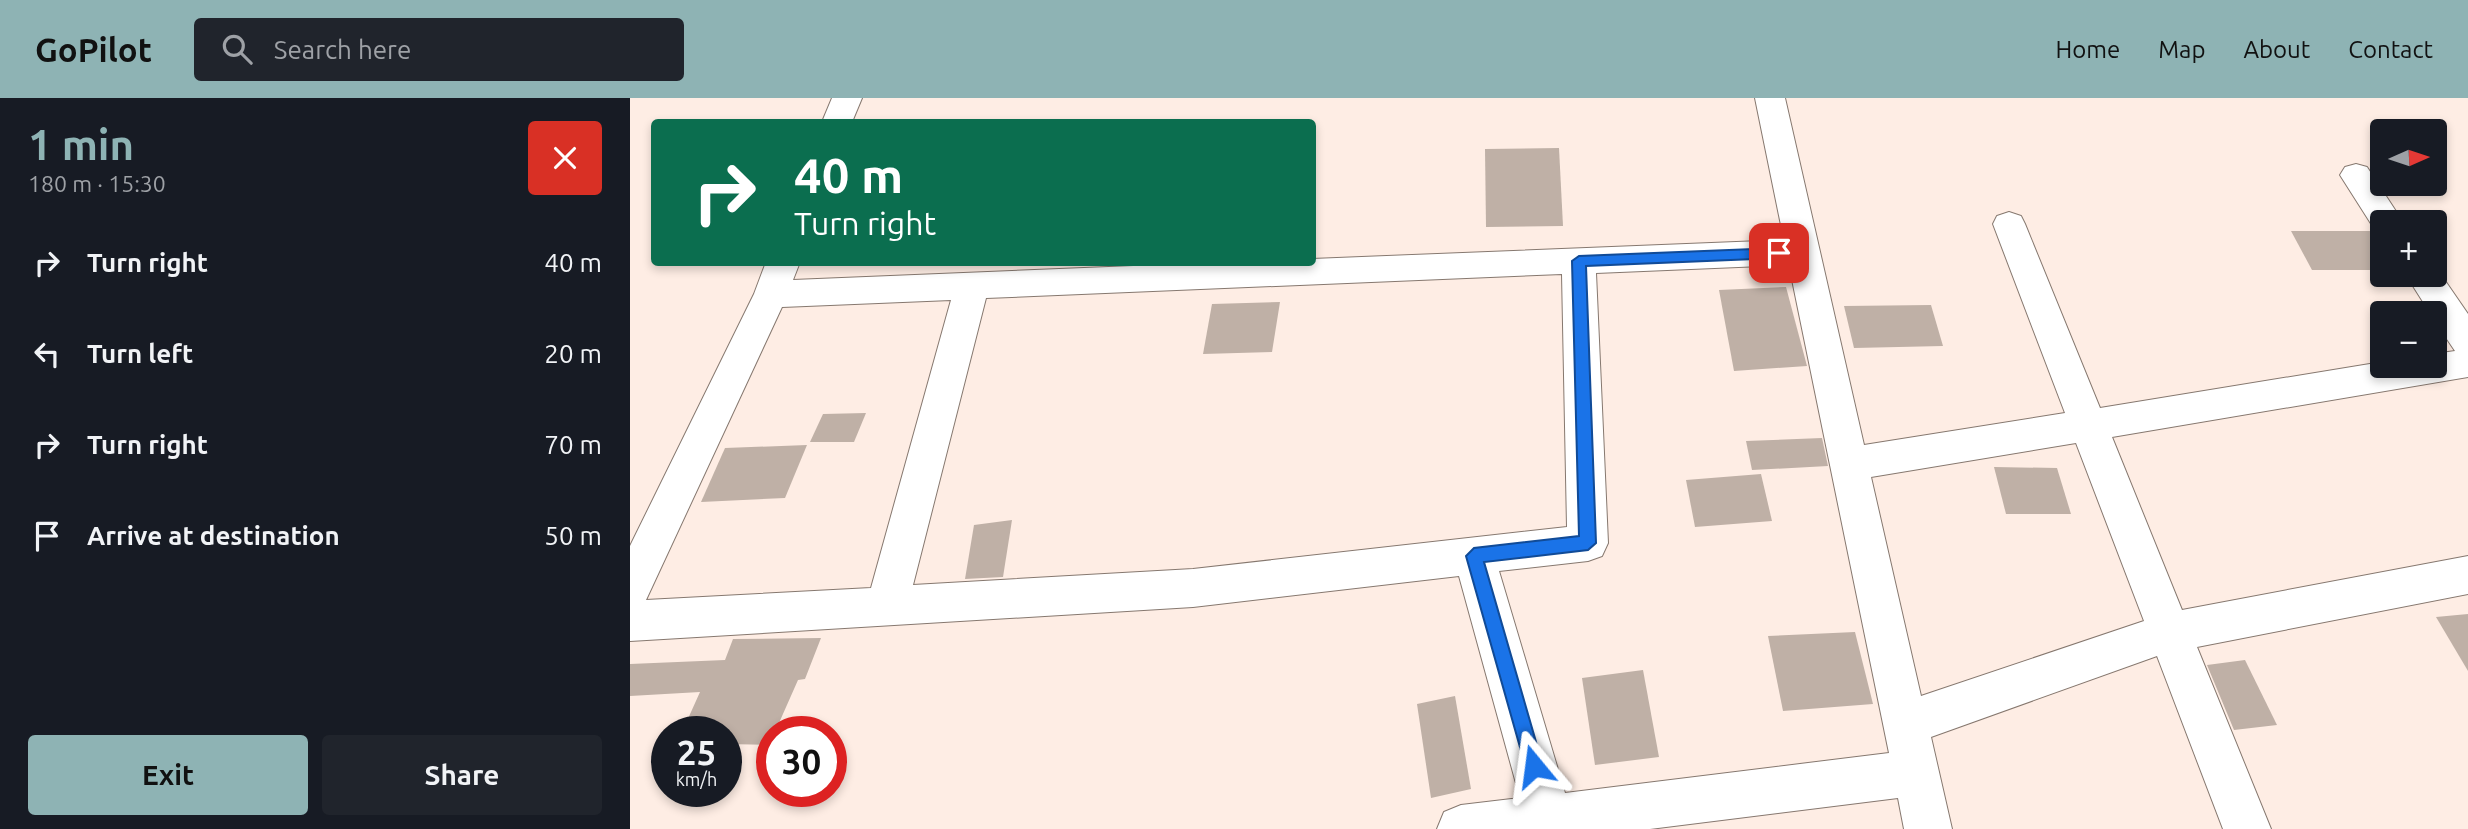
<!DOCTYPE html>
<html lang="en">
<head>
<meta charset="utf-8">
<style>
  :root { --surface:#171b24; --page:#20242c; --text:#f1f3f6; --muted:#9ea1a6; --accent:#8eb3b4 }
  body { margin:0; font-family:Ubuntu,sans-serif; background:var(--page); color:var(--text); height:100vh; display:flex; flex-direction:column; font-size:26px; white-space:nowrap }
  * { box-sizing:border-box; margin:0 }
  p { font-size:23px; color:var(--muted) }
  .icon { flex:none; width:38px; height:38px; fill:none; stroke:currentColor; stroke-width:2; stroke-linecap:round; stroke-linejoin:round }
  .map { position:relative; flex:1; overflow:hidden }
  .drawer { display:flex; flex-direction:column; background:var(--surface); width:630px }
  .drawer>* { flex:none }
  .guide { position:absolute; left:21px; top:21px; width:665px; height:147px; border-radius:7px; box-shadow:0 4px 10px #0003; background:#0b6e4f; color:#fff; overflow:hidden }
  .needle { width:46px; rotate:87deg }
  .fabs { position:absolute; left:1740px; top:21px; display:grid; gap:14px }
  .fabs a { display:grid; place-items:center; width:77px; height:77px; border-radius:7px; background:var(--surface); box-shadow:0 4px 10px #0003; font-size:35px }
  .speed { position:absolute; left:21px; top:618px; display:flex; gap:14px; font-size:35px; font-weight:700; text-align:center }
  .speed>* { display:grid; place-content:center; width:91px; height:91px; border-radius:50%; background:var(--surface); box-shadow:0 4px 10px #0003; line-height:1 }
  .speed small { font-size:18px; font-weight:400 }
  .speed .limit { border:10px solid #d22; background:#fff; color:#111 }
  .pin { position:absolute; display:grid; place-items:center; width:60px; height:60px; color:#fff; margin:-30px; border-radius:14px; box-shadow:0 4px 10px #0006 }
  .me { position:absolute; width:77px; margin:-38px; rotate:344deg; stroke-linejoin:round; filter:drop-shadow(0 0 5px #0008) }
  .turn { display:flex; align-items:center; gap:24px; height:147px; padding:0 28px; font-size:32px }
  .turn .icon { width:91px; height:91px; stroke-width:2.5 }
  .turn b { display:block; font-size:49px; line-height:60px }
  .round { display:grid; place-items:center; flex:none; width:74px; height:74px; border-radius:7px; background:var(--page) }
  .headline { display:flex; align-items:center; justify-content:space-between; height:119px; padding:0 28px }
  h1 { font-size:42px; font-weight:600; line-height:52px; color:var(--accent) }
  .primary-button { display:flex; gap:14px; margin-top:auto; padding:14px 28px }
  .primary-button a { flex:1; height:80px; border-radius:7px; background:var(--accent); color:#111; font-size:28px; font-weight:600; line-height:80px; text-align:center }
  .primary-button a+a { background:var(--page); color:var(--text) }
  ul { padding:0; list-style:none }
  li { display:flex; align-items:center; gap:21px; height:91px; padding:0 28px }
  li div { flex:1 }
  li b { display:block; font-size:26px }
  li em { font-style:normal }
  header { display:flex; align-items:center; gap:42px; box-sizing:border-box; height:98px; padding:0 35px; background:var(--accent); color:#111 }
  header strong { font-size:33px }
  nav { display:flex; gap:38px; margin-inline-start:auto; font-size:24px }
  .search { width:490px; height:63px; background:var(--page); display:flex; align-items:center; gap:18px; box-sizing:border-box; padding:0 24px; border-radius:7px; color:var(--muted); font-size:26px }
  main { display:flex; flex:1; min-height:0 }
  .map>svg:first-child { display:block }
</style>
</head>
<body>
<header>
<strong>GoPilot</strong>
<div class="search"><svg class="icon" aria-label="search" viewBox="0 0 24 24"><circle cx="10" cy="10" r="6"/><path d="M15 15l6 6"/></svg>Search here</div>
<nav><a>Home</a><a>Map</a><a>About</a><a>Contact</a></nav>
</header>
<main>
<section class="drawer">
<div class="headline"><div><h1>1 min</h1><p>180 m · 15:30</p></div><a class="round" style="background:#d93025;color:#fff"><svg class="icon" aria-label="close" viewBox="0 0 24 24"><path d="M6 6l12 12M18 6L6 18"/></svg></a></div>
<ul>
<li><svg class="icon" aria-label="right" viewBox="0 0 24 24"><path d="M7 20v-9h11M14 6l5 5-5 5"/></svg><div><b>Turn right</b></div><em>40 m</em></li>
<li><svg class="icon" aria-label="left" viewBox="0 0 24 24"><path d="M17 20v-9H6M10 6l-5 5 5 5"/></svg><div><b>Turn left</b></div><em>20 m</em></li>
<li><svg class="icon" aria-label="right" viewBox="0 0 24 24"><path d="M7 20v-9h11M14 6l5 5-5 5"/></svg><div><b>Turn right</b></div><em>70 m</em></li>
<li><svg class="icon" aria-label="arrive" viewBox="0 0 24 24"><path d="M6 21V4h12l-3 4 3 4H6"/></svg><div><b>Arrive at destination</b></div><em>50 m</em></li>
</ul>
<div class="primary-button"><a>Exit</a><a>Share</a></div>
</section>
<div class="map">
<svg width="1838" height="731" viewBox="0 0 1838 731">
  <rect width="100%" height="100%" fill="#feede4"/>
  <g fill="#bfb0a6">
    <path d="M929,50l4,78 -77,1 -1,-78z"/>
    <path d="M1661,133h80l11,18v21h-70z"/>
    <path d="M1156,189l21,79 -73,5 -15,-81z"/>
    <path d="M650,204l-8,50 -69,2 9,-50z"/>
    <path d="M1301,207l12,41 -89,2 -10,-42z"/>
    <path d="M236,315l-12,29h-44l13,-28z"/>
    <path d="M1192,340l6,28 -76,4 -6,-29z"/>
    <path d="M177,347l-22,53 -84,4 24,-54z"/>
    <path d="M1364,369l63,1 14,46h-65z"/>
    <path d="M1131,376l11,47 -77,6 -9,-47z"/>
    <path d="M382,422l-9,57 -38,2 9,-54z"/>
    <path d="M1838,516v57l-32,-54z"/>
    <path d="M1225,534l18,72 -90,7 -15,-75z"/>
    <path d="M191,540l-16,41 -7,1 -23,52h-3l-2,13 -44,-1v-12h-44l18,-40 -70,4v-32l95,-4 8,-21z"/>
    <path d="M1615,562l32,65 -43,5 -27,-65z"/>
    <path d="M1013,572l16,87 -64,8 -13,-87z"/>
    <path d="M825,598l16,93 -40,9 -14,-94z"/>
  </g>
  <g fill="none" stroke-linecap="round" stroke-linejoin="round">
    <defs>
      <g id="minor">
        <path d="M202,0h30l-10,24h-30z"/>
        <path d="M1125,0h30l79,347 201,-32 -72,-189 4,-8 12,-4 12,4 4,8 75,184 282,-46v4h52v-12l21,-3 -21,-31v-7h-4l-24,-38h28l1,-9 33,48v63l-356,60 70,173 286,-54v38l-271,53 74,182h-48l-66,-173 -226,81 21,92h-48l-6,-31 -248,31h-213l7,-17 17,-7 59,-7 -61,-222 -266,31 -563,34v-95l124,-252 12,-32h34l-7,18 439,-18h80v-3l472,-19zM1159,167l100,488 -324,40 -66,-222 89,-10 14,-5 6,-13 -12,-270zM932,176l5,253 -374,42 -280,16 73,-287zM321,202l-80,288 -225,12 136,-293zM1446,345l68,178 -223,75 -50,-219z"/>
        <path d="M1726,66l11,3 36,55h-21v10l-7,-2 -35,-55 5,-8z"/>
      </g>
    </defs>
    <use href="#minor" stroke="#86786f" stroke-width="2"/>
    <use href="#minor" fill="#fff" fill-rule="evenodd"/>
  </g>
  <path fill="#1a73e8" stroke="#114b97" stroke-width="2" d="M1149,150l7,5 -7,5 -193,8 10,277 -8,7 -104,12 59,204 -3,6 -6,3 -7,-3 -61,-216 8,-8 105,-12 -7,-275 7,-5z"/>
</svg>
<div class="fabs">
<a><svg class="needle" viewBox="-14 -14 28 28"><path d="M0-13l5 13h-10z" fill="#e53935"/><path d="M0 13l5-13h-10z" fill="#9ea1a6"/></svg></a>
<a>+</a>
<a>−</a>
</div>
<div class="speed"><div>25<small>km/h</small></div><div class="limit">30</div></div>
<div class="pin" style="left:1149px;top:155px;background:#d93025"><svg class="icon" aria-label="arrive" viewBox="0 0 24 24"><path d="M6 21V4h12l-3 4 3 4H6"/></svg></div>
<svg class="me" style="left:904px;top:668px" viewBox="-20 -20 40 40"><path d="M0-17L14 15 0 8-14 15z" fill="#1a73e8" stroke="#fff" stroke-width="4"/></svg>
<div class="guide">
<div class="turn"><svg class="icon" aria-label="right" viewBox="0 0 24 24"><path d="M7 20v-9h11M14 6l5 5-5 5"/></svg><div><b>40 m</b>Turn right</div></div>
</div>
</div>
</main>
</body>
</html>
